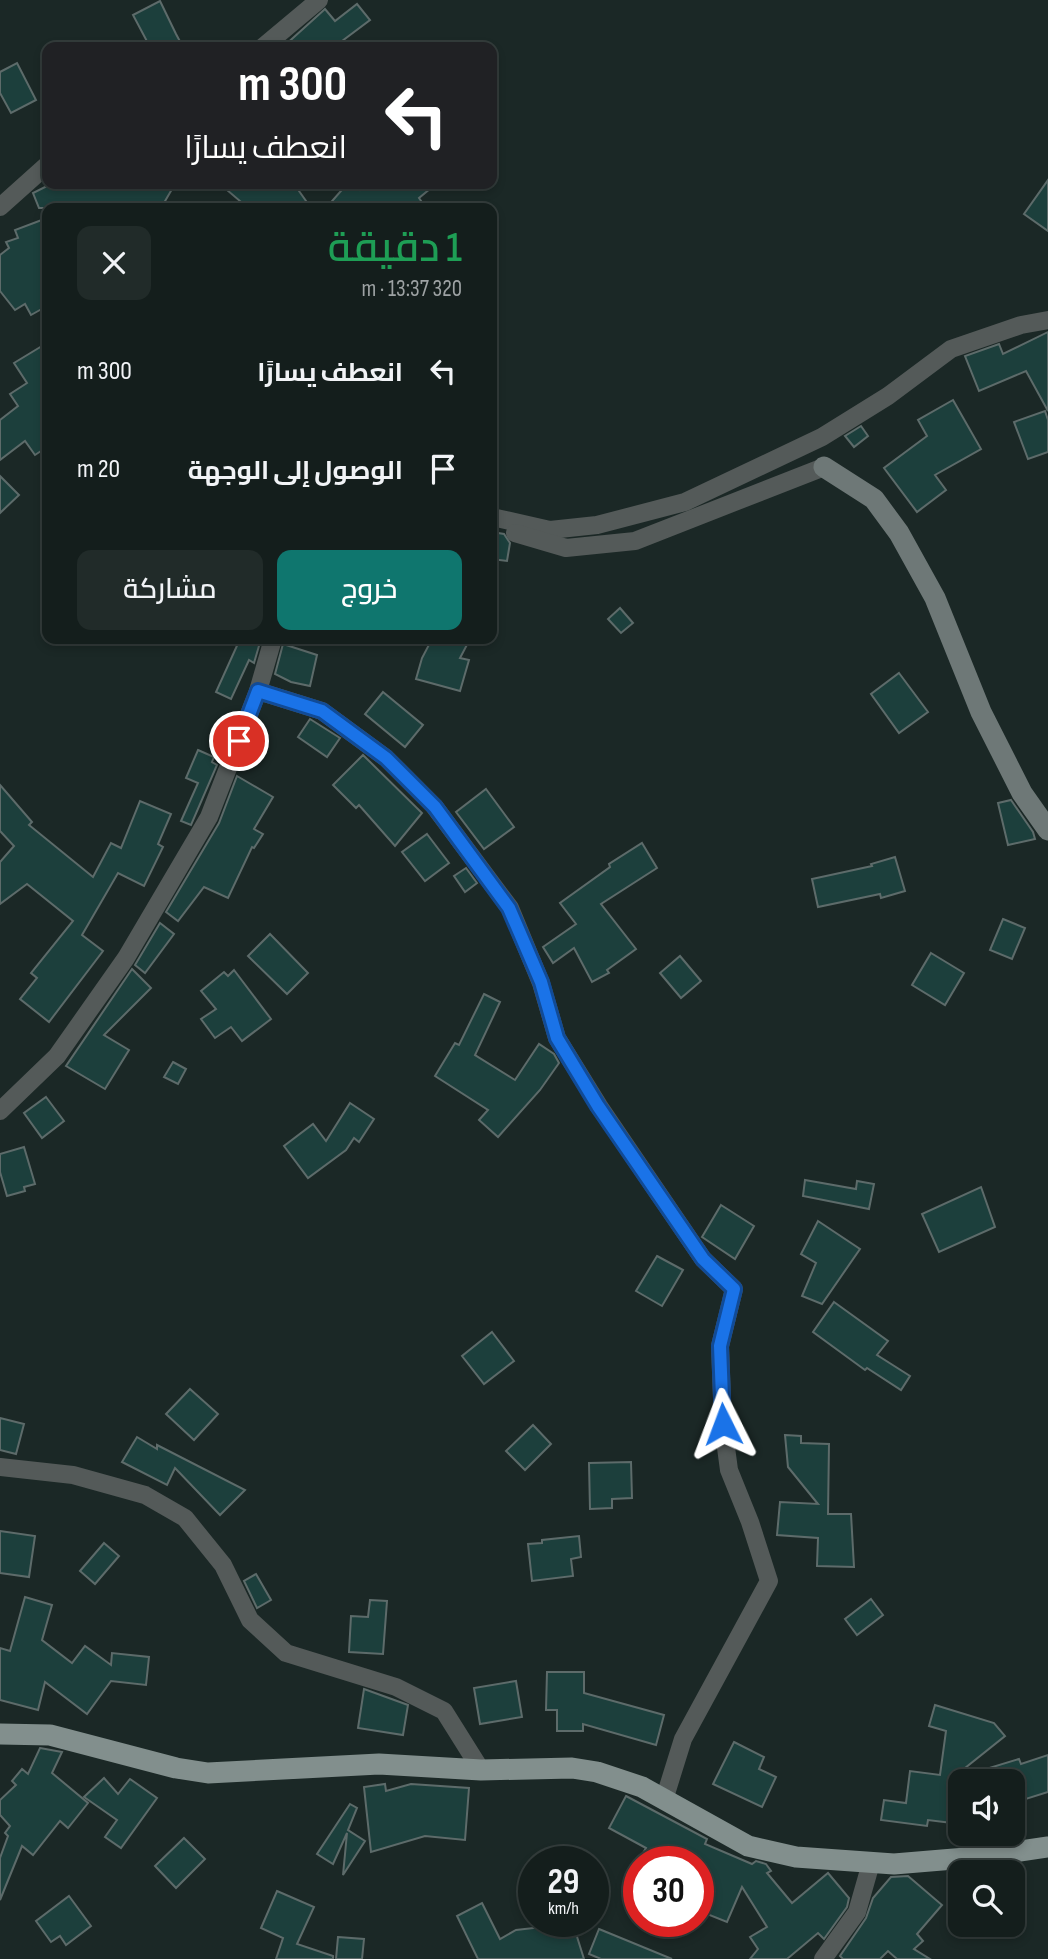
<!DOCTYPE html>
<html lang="ar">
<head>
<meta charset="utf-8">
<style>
  :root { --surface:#141e1c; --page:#212b29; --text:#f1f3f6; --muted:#9da2a3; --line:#333c3b; --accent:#0f766e }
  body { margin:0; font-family:"Sofia Sans Condensed",Cairo,sans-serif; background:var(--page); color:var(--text); direction:rtl; height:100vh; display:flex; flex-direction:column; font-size:26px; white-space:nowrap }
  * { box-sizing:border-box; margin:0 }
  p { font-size:23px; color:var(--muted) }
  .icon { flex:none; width:38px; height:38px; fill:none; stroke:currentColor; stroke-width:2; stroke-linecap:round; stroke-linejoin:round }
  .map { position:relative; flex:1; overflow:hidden; direction:ltr }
  .panel { position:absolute; left:42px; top:203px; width:455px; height:441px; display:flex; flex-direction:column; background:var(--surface); border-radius:14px; box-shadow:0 4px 10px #0003,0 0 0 2px var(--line); direction:rtl }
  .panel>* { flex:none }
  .hud { position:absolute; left:42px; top:42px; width:455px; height:147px; border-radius:14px; box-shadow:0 4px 10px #0003,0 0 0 2px var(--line); direction:rtl; background:#202124; color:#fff; overflow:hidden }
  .controls { position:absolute; left:948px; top:1769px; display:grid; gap:14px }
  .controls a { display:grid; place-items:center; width:77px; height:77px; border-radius:14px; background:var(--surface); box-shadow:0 4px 10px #0003,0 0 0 2px var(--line); font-size:35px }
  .speed { position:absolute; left:518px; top:1846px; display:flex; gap:14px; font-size:35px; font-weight:700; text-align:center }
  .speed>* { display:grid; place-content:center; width:91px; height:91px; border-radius:50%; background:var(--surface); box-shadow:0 4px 10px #0003,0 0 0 2px var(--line); line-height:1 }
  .speed small { font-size:18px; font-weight:400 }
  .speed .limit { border:10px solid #d22; background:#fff; color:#111 }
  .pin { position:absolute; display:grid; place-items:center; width:60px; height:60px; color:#fff; margin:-30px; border:4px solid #fff; border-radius:50%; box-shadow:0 2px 7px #0007 }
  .me { position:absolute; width:77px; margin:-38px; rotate:357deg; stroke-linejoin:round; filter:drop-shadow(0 0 5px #0008) }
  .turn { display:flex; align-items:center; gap:24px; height:147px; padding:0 35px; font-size:32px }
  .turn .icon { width:91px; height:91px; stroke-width:2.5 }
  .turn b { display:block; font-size:49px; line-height:60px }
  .round { display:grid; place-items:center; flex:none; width:74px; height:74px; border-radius:14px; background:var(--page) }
  .summary { display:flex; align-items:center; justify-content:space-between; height:119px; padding:0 35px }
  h1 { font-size:42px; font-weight:600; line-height:52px; color:#1e9e55 }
  .button { display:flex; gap:14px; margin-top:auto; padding:14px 35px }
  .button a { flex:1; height:80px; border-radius:14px; background:var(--accent); color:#fff; font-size:28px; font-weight:600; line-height:80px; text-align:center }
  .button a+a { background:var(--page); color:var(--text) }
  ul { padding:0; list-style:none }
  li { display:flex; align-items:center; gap:21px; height:98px; padding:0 35px }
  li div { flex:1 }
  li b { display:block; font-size:26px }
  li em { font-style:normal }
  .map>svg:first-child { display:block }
</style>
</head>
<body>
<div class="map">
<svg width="1048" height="1959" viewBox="0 0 1048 1959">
  <rect width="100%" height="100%" fill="#1b2826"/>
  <g fill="#1c3f3c" stroke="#5d6b6a" stroke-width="2">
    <path d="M160,1l16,33 7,13h-33l-17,-32z"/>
    <path d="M357,4l13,16 -36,27h-51l42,-38 10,12z"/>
    <path d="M17,63l19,37 -25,13 -11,-20v-21z"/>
    <path d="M1048,180v51l-24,-17z"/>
    <path d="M51,184h124l-14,24h-122l-6,-15z"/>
    <path d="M220,184h74l17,24h-77l6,-7z"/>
    <path d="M347,184h6l7,6 7,-6h69l-17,14 7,10h-100z"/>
    <path d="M47,218v88l-16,9 -6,-11 -10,6 -15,-19v-36l9,-7 -3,-6 12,-4 -3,-8z"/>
    <path d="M1048,332v79l-22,-40 -47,20 -14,-35 34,-12 4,10z"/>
    <path d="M47,343v104l-12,8 -10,-14 -25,19v-40l18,-14 -8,-12 17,-11 -13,-20z"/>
    <path d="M953,400l28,49 -46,26 11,15 -29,22 -33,-44 43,-32 -9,-16z"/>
    <path d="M1045,411l3,9v32l-20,7 -14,-37z"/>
    <path d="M861,426l7,10 -14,11 -9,-11z"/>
    <path d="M0,476l19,19 -19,18z"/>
    <path d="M492,532l12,2 6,9 -3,18 -15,-2z"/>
    <path d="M620,608l13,15 -12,10 -13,-14z"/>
    <path d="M240,639h21l-7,24 -5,-3 -18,39 -15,-7z"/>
    <path d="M432,639h38l-10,19 9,2 -9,31 -44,-12 6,-21z"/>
    <path d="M283,644l34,11 -7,31 -19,-4 -16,-8z"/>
    <path d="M899,673l29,39 -29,21 -28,-39z"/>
    <path d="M383,692l40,33 -18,22 -40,-33z"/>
    <path d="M310,719l30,19 -13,19 -29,-20z"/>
    <path d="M198,750l16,7 -2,5 5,3 -26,60 -10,-4 17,-38 -12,-5z"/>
    <path d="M363,755l59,58 -27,33 -36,-41 -3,3 -23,-23z"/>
    <path d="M237,776l36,21 -19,32 9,5 -9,14 -2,-1 -24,51 -24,-11 -26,34 -12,-9 53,-89z"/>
    <path d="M0,785l32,37 -3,3 64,52 18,-34 10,5 19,-47 31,13 -13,30 5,3 -19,39 -26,-13 -36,62 21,16 -54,71 -29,-23 17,-21 -6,-5 42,-52 -46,-37 -27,20v-42l14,-16 -14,-15z"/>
    <path d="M486,789l28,38 -30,22 -28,-37z"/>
    <path d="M1011,800l22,32 2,7 -27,6 -10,-42z"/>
    <path d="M427,834l22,29 -24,18 -23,-29z"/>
    <path d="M642,843l15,25 -56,36 35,45 -29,21 2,3 -17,9 -18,-34 -21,15 -10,-16 33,-23 -16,-21 50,-36 -1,-3z"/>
    <path d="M895,857l10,34 -24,7 -1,-4 -62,13 -6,-28 60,-13 -1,-2z"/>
    <path d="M466,868l11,15 -12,9 -11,-16z"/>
    <path d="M1003,919l22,9 -13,31 -22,-9z"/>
    <path d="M160,923l14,11 -29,39 -10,-8z"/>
    <path d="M270,934l38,39 -21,21 -39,-38z"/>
    <path d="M931,953l33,20 -19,32 -33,-20z"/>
    <path d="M680,956l21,25 -20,17 -21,-25z"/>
    <path d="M132,969l19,19 -47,47 25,15 -24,39 -39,-23z"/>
    <path d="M234,970l37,49 -29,22 -11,-14 -16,11 -14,-19 15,-10 -15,-18 23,-19 4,4z"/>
    <path d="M484,994l16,8 -25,53 40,25 24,-36 15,10 5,9 -19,27 -42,47 -19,-17 9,-10 -53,-34 20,-33 4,2z"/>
    <path d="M173,1062l13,7 -8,15 -14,-7z"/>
    <path d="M46,1097l18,24 -22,17 -18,-25z"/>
    <path d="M350,1103l24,16 -15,23 -5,-4 -8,12 -38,28 -24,-32 29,-22 13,17z"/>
    <path d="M24,1147l11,37 -11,3 1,4 -18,5 -7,-24v-18z"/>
    <path d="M805,1180l51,9 1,-8 17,3 -5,25 -66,-13z"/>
    <path d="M981,1187l14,40 -56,25 -17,-38z"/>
    <path d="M721,1205l33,21 -19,33 -33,-22z"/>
    <path d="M818,1221l42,28 -38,55 -20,-8 14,-33 -15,-9z"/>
    <path d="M657,1256l26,14 -21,36 -26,-15z"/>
    <path d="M834,1302l54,39 -11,14 33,21 -9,14 -34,-22 -2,2 -52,-38z"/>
    <path d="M492,1332l22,29 -30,23 -22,-28z"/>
    <path d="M190,1389l28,25 -24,26 -28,-26z"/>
    <path d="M0,1418l24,6 -8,30 -16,-4z"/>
    <path d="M533,1425l18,19 -26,26 -19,-19z"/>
    <path d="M785,1435l16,1v7l28,1 -1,70h23l3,53 -37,-1 1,-28 -41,-3 3,-33 38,2 -30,-37z"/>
    <path d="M137,1437l20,12v-4l88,45 -25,25 -45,-47 -8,17 -45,-23z"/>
    <path d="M631,1462l1,36 -20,1v9l-22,1 -1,-46z"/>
    <path d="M0,1531l35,5 -6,41 -29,-4z"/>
    <path d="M579,1536l2,21 -10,2 2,17 -41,5 -4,-37 14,-1v-3z"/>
    <path d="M104,1543l15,13 -24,28 -15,-13z"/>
    <path d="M256,1574l15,26 -14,8 -13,-27z"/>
    <path d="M25,1597l27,8 -10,35 30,23 13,-17 26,19 1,-12 37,4 -3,28 -35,-4 -24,33 -42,-32 -7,28 -38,-10v-52l10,3z"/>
    <path d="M871,1599l12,16 -26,20 -12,-16z"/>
    <path d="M370,1600l17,1 -4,53 -34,-2 2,-36 17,1z"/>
    <path d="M547,1672h37v21l80,22 -8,30 -73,-21v7h-26v-21h-11z"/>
    <path d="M516,1681l6,36 -42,7 -6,-36z"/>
    <path d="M364,1689l44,16 -5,30 -45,-7z"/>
    <path d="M935,1705l59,18 11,13 -55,44 69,-21 2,5 27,-9v37l-35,11v-21h-52v42l-33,-4 -1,6 -46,-6 3,-20 22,3 4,-32 30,4 6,-44 -17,-5z"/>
    <path d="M734,1742l30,15 -5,12 17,8 -14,30 -49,-23z"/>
    <path d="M40,1748l22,4 -10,21 36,30 -20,25 -8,-7 -27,34 -11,-9 -22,54v-42l8,-22 -3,-3 5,-7 -10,-11v-15l16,-15 -4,-4 10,-12 6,5z"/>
    <path d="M104,1778l14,16 12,-15 27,19 -36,50 -16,-11 12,-17 -33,-23z"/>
    <path d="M385,1784l1,7 25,-7 58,4 -4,52 -40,-4 -54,16 -7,-65z"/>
    <path d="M626,1796l81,43 -2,5 47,20 4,-3 10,3 5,7 -4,2 25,30 36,-30 21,25 -2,9 -23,32 -6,-6 -31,26h-37l8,-10 -8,-12 17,-10 -25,-40 -15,35 -20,-8 5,-10 -14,-5v-37h-60l8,-14 -37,-20z"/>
    <path d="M350,1804l7,4 -9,22 17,11 -22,34 4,-42 -14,31 -16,-10z"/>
    <path d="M184,1838l21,21 -29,29 -21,-22z"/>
    <path d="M908,1876l34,29 -25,29 6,7 -9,8 16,10h-33l-9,-8 -8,8h-37l-3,-3 26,-38 7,-20 18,-21z"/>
    <path d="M277,1891l37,16 -17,37 36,12v3h-57l7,-21 -22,-10z"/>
    <path d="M69,1896l22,30 -25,19 -6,-9 -9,6 -15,-21z"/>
    <path d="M482,1903l18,36 16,-9 35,-4 1,4 21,-6 11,35h-106l-21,-43z"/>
    <path d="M599,1929l73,30h-71l-12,-5z"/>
    <path d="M338,1937l26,2 -2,20h-26z"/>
  </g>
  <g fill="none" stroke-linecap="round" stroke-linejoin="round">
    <g stroke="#545a59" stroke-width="18">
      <path d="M263,47l56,-47"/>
      <path d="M0,207l47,-42"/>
      <path d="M492,517l58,13 47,-5 88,-23 137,-65 66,-41 63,-47 70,-24 27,-5"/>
      <path d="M515,533l51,15 69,-7 189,-74"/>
      <path d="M258,691l64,20 64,47 48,48 76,102 31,75 16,55 42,68 104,153 31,30 -14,57 3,79 6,45 21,52 19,59 -86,158 -19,61"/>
      <path d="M0,1111l57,-55 69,-98 83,-141 49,-126 15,-52"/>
      <path d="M0,1467l73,8 72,20 40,23 38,47 27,55 36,33 110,34 48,24 37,59"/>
      <path d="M823,1959l34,-47 14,-49"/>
    </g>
    <path stroke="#6e7877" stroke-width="21" d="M824,467l50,32 25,34 36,65 46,114 41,81 26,37"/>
    <path stroke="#828f8d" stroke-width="21" d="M0,1734l50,1 126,33 32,5 171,-9 102,6 91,-2 25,4 45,15 106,59 48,11 98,7 84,-7 70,-10"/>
  </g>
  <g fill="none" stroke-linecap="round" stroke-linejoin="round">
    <defs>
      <path id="route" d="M239,741l19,-50 64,20 64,47 49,49 74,101 32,74 16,56 41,68 105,153 31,30 -14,57 3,78"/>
    </defs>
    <use href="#route" stroke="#114b97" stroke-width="18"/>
    <use href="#route" stroke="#1a73e8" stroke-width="12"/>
  </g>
</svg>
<div class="controls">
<a><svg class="icon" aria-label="sound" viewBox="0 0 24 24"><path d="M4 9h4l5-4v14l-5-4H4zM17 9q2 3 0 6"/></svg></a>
<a><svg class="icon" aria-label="search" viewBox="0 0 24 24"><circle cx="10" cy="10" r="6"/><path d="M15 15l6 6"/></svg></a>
</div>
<div class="speed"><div>29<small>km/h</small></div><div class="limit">30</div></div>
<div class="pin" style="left:239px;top:741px;background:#d93025"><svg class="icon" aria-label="arrive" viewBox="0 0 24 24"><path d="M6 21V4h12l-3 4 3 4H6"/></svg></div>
<svg class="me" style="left:723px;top:1424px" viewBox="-20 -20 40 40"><path d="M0-17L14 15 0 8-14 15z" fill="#1a73e8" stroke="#fff" stroke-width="4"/></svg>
<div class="hud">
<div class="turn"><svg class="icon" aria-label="left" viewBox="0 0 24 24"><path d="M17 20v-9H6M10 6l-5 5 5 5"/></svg><div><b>300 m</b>انعطف يسارًا</div></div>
</div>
<section class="panel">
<div class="summary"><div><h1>1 دقيقة</h1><p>320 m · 13:37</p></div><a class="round"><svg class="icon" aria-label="close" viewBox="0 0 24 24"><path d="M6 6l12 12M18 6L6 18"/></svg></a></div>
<ul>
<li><svg class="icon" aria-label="left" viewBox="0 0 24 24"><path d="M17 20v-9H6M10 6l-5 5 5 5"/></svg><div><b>انعطف يسارًا</b></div><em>300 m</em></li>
<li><svg class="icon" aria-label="arrive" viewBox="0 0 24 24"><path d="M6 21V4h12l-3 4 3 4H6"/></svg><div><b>الوصول إلى الوجهة</b></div><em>20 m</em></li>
</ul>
<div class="button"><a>خروج</a><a>مشاركة</a></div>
</section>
</div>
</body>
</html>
